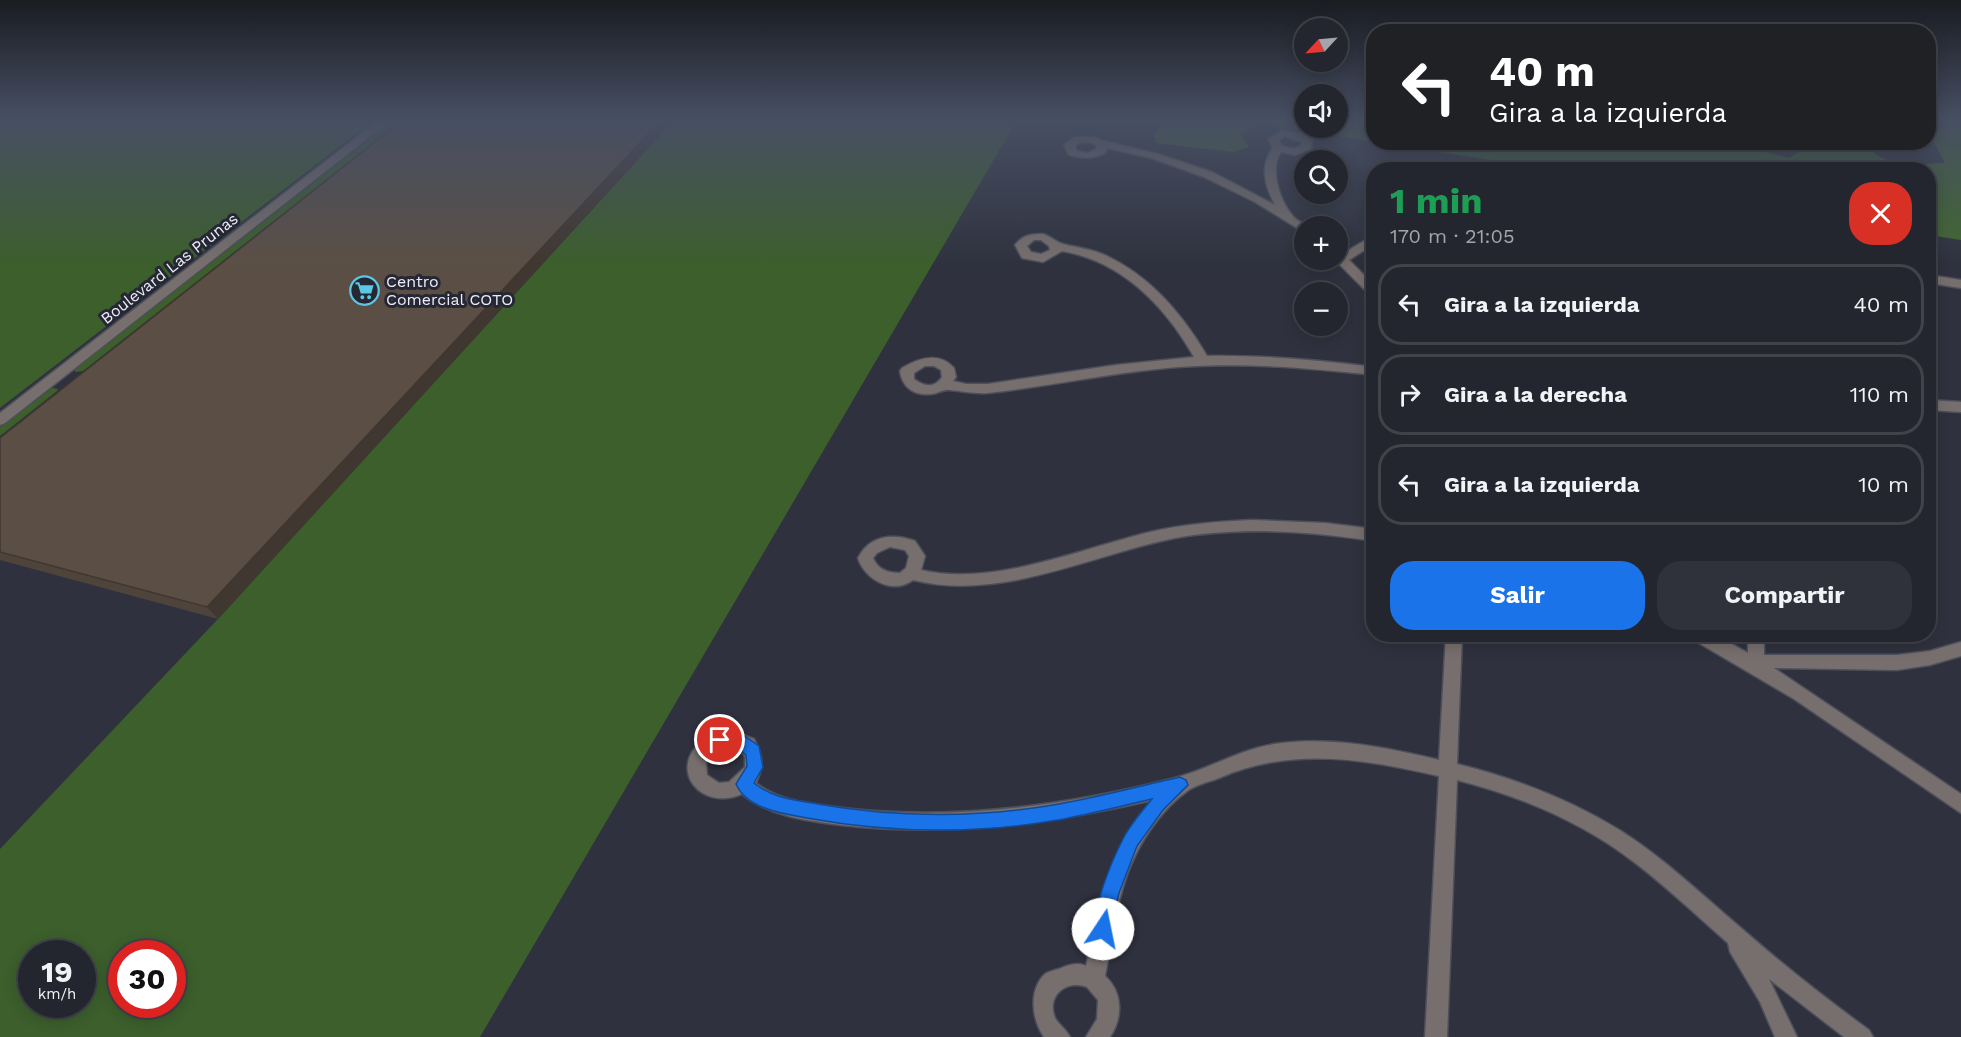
<!DOCTYPE html>
<html lang="es">
<head>
<meta charset="utf-8">
<style>
  :root { --surface:#23262e; --page:#2f323a; --text:#f1f3f6; --muted:#a3a5aa; --line:#40434a; --accent:#1a73e8 }
  body { margin:0; font-family:"Work Sans",sans-serif; background:var(--page); color:var(--text); height:100vh; display:flex; flex-direction:column; font-size:22px; white-space:nowrap }
  * { box-sizing:border-box; margin:0 }
  p { font-size:20px; color:var(--muted) }
  .icon { flex:none; width:33px; height:33px; fill:none; stroke:currentColor; stroke-width:2; stroke-linecap:round; stroke-linejoin:round }
  .map { position:relative; flex:1; overflow:hidden }
  .side { position:absolute; left:1366px; top:162px; width:570px; height:480px; display:flex; flex-direction:column; background:var(--surface); border-radius:24px; box-shadow:0 3px 15px #0003,0 0 0 2px var(--line) }
  .side>* { flex:none }
  .top-card { position:absolute; left:1366px; top:24px; width:570px; height:126px; border-radius:24px; box-shadow:0 3px 15px #0003,0 0 0 2px var(--line); background:#202124; color:#fff; overflow:hidden }
  .needle { width:39px; rotate:244deg }
  .fabs { position:absolute; left:1294px; top:18px; display:grid; gap:12px }
  .fabs a { display:grid; place-items:center; width:54px; height:54px; border-radius:50%; background:var(--surface); box-shadow:0 3px 15px #0003,0 0 0 2px var(--line); font-size:30px }
  .speed { position:absolute; left:18px; top:940px; display:flex; gap:12px; font-size:30px; font-weight:700; text-align:center }
  .speed>* { display:grid; place-content:center; width:78px; height:78px; border-radius:50%; background:var(--surface); box-shadow:0 3px 15px #0003,0 0 0 2px var(--line); line-height:1 }
  .speed small { font-size:15px; font-weight:400 }
  .speed .limit { border:9px solid #d22; background:#fff; color:#111 }
  .pin { position:absolute; display:grid; place-items:center; width:51px; height:51px; color:#fff; margin:-26px; border:3px solid #fff; border-radius:50%; box-shadow:0 2px 6px #0007 }
  .me { position:absolute; width:66px; margin:-33px; rotate:11deg; stroke-linejoin:round; filter:drop-shadow(0 0 4px #0008) }
  .turn { display:flex; align-items:center; gap:21px; height:126px; padding:0 24px; font-size:27px }
  .turn .icon { width:78px; height:78px; stroke-width:2.5 }
  .turn b { display:block; font-size:42px; line-height:51px }
  .round { display:grid; place-items:center; flex:none; width:63px; height:63px; border-radius:24px; background:var(--page) }
  .headline { display:flex; align-items:center; justify-content:space-between; height:102px; padding:0 24px }
  h1 { font-size:36px; font-weight:700; line-height:45px; color:#1e9e55 }
  .button { display:flex; gap:12px; margin-top:auto; padding:12px 24px }
  .button a { flex:1; height:69px; border-radius:24px; background:var(--accent); color:#fff; font-size:24px; font-weight:700; line-height:69px; text-align:center }
  .button a+a { background:var(--page); color:var(--text) }
  ul { padding:0; list-style:none }
  li { display:flex; align-items:center; gap:18px; height:81px; margin:0 12px 9px; padding:0 12px; border:3px solid var(--line); border-radius:24px }
  li div { flex:1 }
  li b { display:block; font-size:22px }
  li em { font-style:normal }
  .map>svg:first-child { display:block }
</style>
</head>
<body>
<div class="map">
<svg width="1961" height="1037" viewBox="0 0 1961 1037">
  <rect width="100%" height="100%" fill="#2f323e"/>
  <g fill="#3c5f2c" fill-rule="evenodd">
    <path d="M0,120h374l-374,288z"/>
    <path d="M394,120h8l-319,251 -8,1v-3z"/>
    <path d="M674,120h343l-537,917h-480v-188l218,-230zM32,954h50v51h-50zM122,954h50v51h-50z"/>
    <path d="M52,388l6,1 -1,2 -57,45v-9z"/>
  </g>
  <g fill="#41692d">
    <path d="M1163,120h142v8h33v-8l36,2v20l-113,-18 -21,10 9,13 -16,5 -77,-9 -2,-7z"/>
    <path d="M1929,120h32v120l-32,-5v-65l-378,-1 -174,-26 172,-1 25,6 15,-6 146,2 54,14 15,-9v-6l78,-1 -8,11c21,15 46,11 71,10l-14,-27z"/>
  </g>
  <g fill="none" stroke-linecap="round" stroke-linejoin="round">
    <defs>
      <g id="minor">
        <path d="M379,120h12l-386,303 -5,2v-12z"/>
        <path d="M1283,130l21,4 8,7 -1,8 -16,6 -14,-3c-12,17 -1,49 11,63 3,5 11,8 16,11h-3v7l-50,-31 -51,-25 -53,-19 -44,-10 -2,5c-14,6 -21,6 -36,2l-5,-10 11,-8h20l9,4 54,13 54,18 63,33c-10,-19 -16,-39 -2,-57l-5,-9zM1285,136l17,6v3l-8,4 -12,-3 -3,-6zM1081,142l11,1 5,3 -1,3 -8,4 -11,-2 -2,-5z"/>
        <path d="M1043,234c7,2 13,8 20,10 15,4 30,5 44,12 44,21 76,59 100,100 56,-1 111,4 167,11v8c-65,-7 -130,-13 -196,-8 -64,5 -126,19 -190,26 -14,1 -25,-2 -39,-3 -5,-1 -12,4 -18,4 -17,2 -29,-7 -31,-23l2,-3c17,-10 37,-17 52,0l2,9 -3,4 13,3h22l128,-19 78,-8c-29,-51 -72,-96 -132,-106l-19,11 -21,-4 -7,-13c8,-10 16,-11 28,-11zM1034,240h7l8,6 1,4 -9,4 -10,-2 -4,-6zM925,366h9l7,4 1,7c-7,11 -18,10 -28,2v-6z"/>
        <path d="M1374,235v9l-25,16 25,25v11l-4,-1 -35,-35h3v-8l4,2z"/>
        <path d="M1929,275l32,5v8l-32,-5z"/>
        <path d="M1929,400l32,2v10l-32,-2z"/>
        <path d="M1251,520l74,3 49,6v12c-65,-10 -134,-15 -199,-3 -85,17 -174,64 -262,42 -20,15 -48,0 -55,-22 12,-23 34,-25 57,-17l10,15 -4,14c70,17 157,-20 225,-37 35,-9 70,-11 105,-13zM890,547l15,3 4,6 -3,12 -6,5c-12,0 -22,-3 -27,-15l4,-5z"/>
        <path d="M1446,634h16l-5,130c57,14 114,36 164,67 44,28 81,64 120,97 41,36 84,70 128,102l4,7h-29l-75,-58 28,58h-22l-15,-35 -30,-50 -2,-9c-31,-27 -61,-56 -94,-81 -52,-40 -114,-66 -177,-82l-10,257h-22l14,-261c-76,-17 -146,-30 -220,2 -10,4 -25,7 -33,14 -21,15 -40,41 -51,64 -18,36 -22,80 -30,120 18,16 18,42 5,61h-24l11,-18 1,-19 -11,-13c-21,-8 -41,9 -32,31 4,7 11,11 15,19h-26c-12,-17 -16,-47 1,-63 3,-2 10,-4 14,-5 9,-4 18,-7 27,-3 14,-59 23,-121 67,-166 -103,24 -207,37 -312,25 -34,-4 -72,-9 -99,-31 -40,18 -76,-24 -39,-54 7,-5 19,-7 27,-10l24,9c9,18 10,26 2,44 24,19 57,21 86,25 111,13 224,-2 333,-30 37,-10 68,-31 107,-35 52,-6 107,5 157,17zM730,746l12,5 3,6v10l-16,15 -10,1 -12,-8 -1,-12 10,-12z"/>
        <path d="M1690,634h24l34,19v-19h16v21h133l33,-4 31,-9v14l-31,9 -33,5 -123,-2 187,126v19l-167,-114 -102,-60z"/>
      </g>
    </defs>
    <use href="#minor" stroke="#4d505b" stroke-width="3"/>
    <use href="#minor" fill="#776f6d" fill-rule="evenodd"/>
  </g>
  <path fill="#4e443b" d="M403,120l-185,499 -218,-59v-122z"/>
  <path fill="#403730" d="M661,120h13l-456,499 -11,-12z"/>
  <path fill="#5b4f45" stroke="#403730" stroke-width="1.5" d="M403,120h258l-454,487 -207,-55v-114z"/>
  <linearGradient id="sky" x2="0" y2="1"><stop stop-color="#1a1c22"/><stop offset="0.45" stop-color="#474f63"/><stop offset="1" stop-color="#474f63" stop-opacity="0"/></linearGradient>
  <rect width="1961" height="265" fill="url(#sky)"/>
  <path fill="#1a73e8" stroke="#114b97" stroke-width="1.5" d="M720,733h20l19,13 4,21 -9,16c18,15 41,17 64,21 78,14 163,14 241,0 41,-7 81,-18 121,-27l6,3 2,5 -25,25 -26,36 -18,47 -10,42 -6,3 -6,-3c-9,-20 17,-79 27,-98 7,-13 19,-27 28,-38 -31,7 -62,15 -94,21 -82,14 -169,13 -251,-2 -23,-4 -60,-9 -71,-34l11,-18 -1,-11 -9,-8 -23,-2 -2,-5 2,-5z"/>
  <defs>
    <symbol id="supermarket-ring" viewBox="-11 -11 22 22"><circle r="9.5" fill="#252834" stroke="#5ac8e5" stroke-width="1.5"/><path d="M-6-5.5h2.5l.6 2H6L4.5 2H-2.5L-4.4-4H-6ZM-1.5 3.2a1.3 1.3 0 1 0 .1 0ZM3 3.2a1.3 1.3 0 1 0 .1 0Z" fill="#5ac8e5"/></symbol>
  </defs>
  <g fill-rule="evenodd">
    <use href="#supermarket-ring" x="348" y="274" width="33" height="33"/>
  </g>
  <g text-anchor="middle" stroke-width="6" stroke-linejoin="round" paint-order="stroke">
    <g font-size="16" fill="#ebecf5" stroke="#252834">
      <text transform="translate(169 268) rotate(-38)" y="6">Boulevard Las Prunas</text>
    </g>
    <g font-size="16" fill="#ebecf5" stroke="#252834" text-anchor="start">
      <text x="386" y="287">Centro<tspan x="386" dy="18">Comercial COTO</tspan></text>
    </g>
  </g>
</svg>
<div class="fabs">
<a><svg class="needle" viewBox="-14 -14 28 28"><path d="M0-13l5 13h-10z" fill="#e53935"/><path d="M0 13l5-13h-10z" fill="#a3a5aa"/></svg></a>
<a><svg class="icon" aria-label="sound" viewBox="0 0 24 24"><path d="M4 9h4l5-4v14l-5-4H4zM17 9q2 3 0 6"/></svg></a>
<a><svg class="icon" aria-label="search" viewBox="0 0 24 24"><circle cx="10" cy="10" r="6"/><path d="M15 15l6 6"/></svg></a>
<a>+</a>
<a>−</a>
</div>
<div class="speed"><div>19<small>km/h</small></div><div class="limit">30</div></div>
<div class="pin" style="left:720px;top:740px;background:#d93025"><svg class="icon" aria-label="arrive" viewBox="0 0 24 24"><path d="M6 21V4h12l-3 4 3 4H6"/></svg></div>
<svg class="me" style="left:1103px;top:929px" viewBox="-20 -20 40 40"><circle r="19" fill="#fff"/><path d="M0-13L10 11 0 6-10 11z" fill="#1a73e8"/></svg>
<div class="top-card">
<div class="turn"><svg class="icon" aria-label="left" viewBox="0 0 24 24"><path d="M17 20v-9H6M10 6l-5 5 5 5"/></svg><div><b>40 m</b>Gira a la izquierda</div></div>
</div>
<section class="side">
<div class="headline"><div><h1>1 min</h1><p>170 m · 21:05</p></div><a class="round" style="background:#d93025;color:#fff"><svg class="icon" aria-label="close" viewBox="0 0 24 24"><path d="M6 6l12 12M18 6L6 18"/></svg></a></div>
<ul>
<li><svg class="icon" aria-label="left" viewBox="0 0 24 24"><path d="M17 20v-9H6M10 6l-5 5 5 5"/></svg><div><b>Gira a la izquierda</b></div><em>40 m</em></li>
<li><svg class="icon" aria-label="right" viewBox="0 0 24 24"><path d="M7 20v-9h11M14 6l5 5-5 5"/></svg><div><b>Gira a la derecha</b></div><em>110 m</em></li>
<li><svg class="icon" aria-label="left" viewBox="0 0 24 24"><path d="M17 20v-9H6M10 6l-5 5 5 5"/></svg><div><b>Gira a la izquierda</b></div><em>10 m</em></li>
</ul>
<div class="button"><a>Salir</a><a>Compartir</a></div>
</section>
</div>
</body>
</html>
